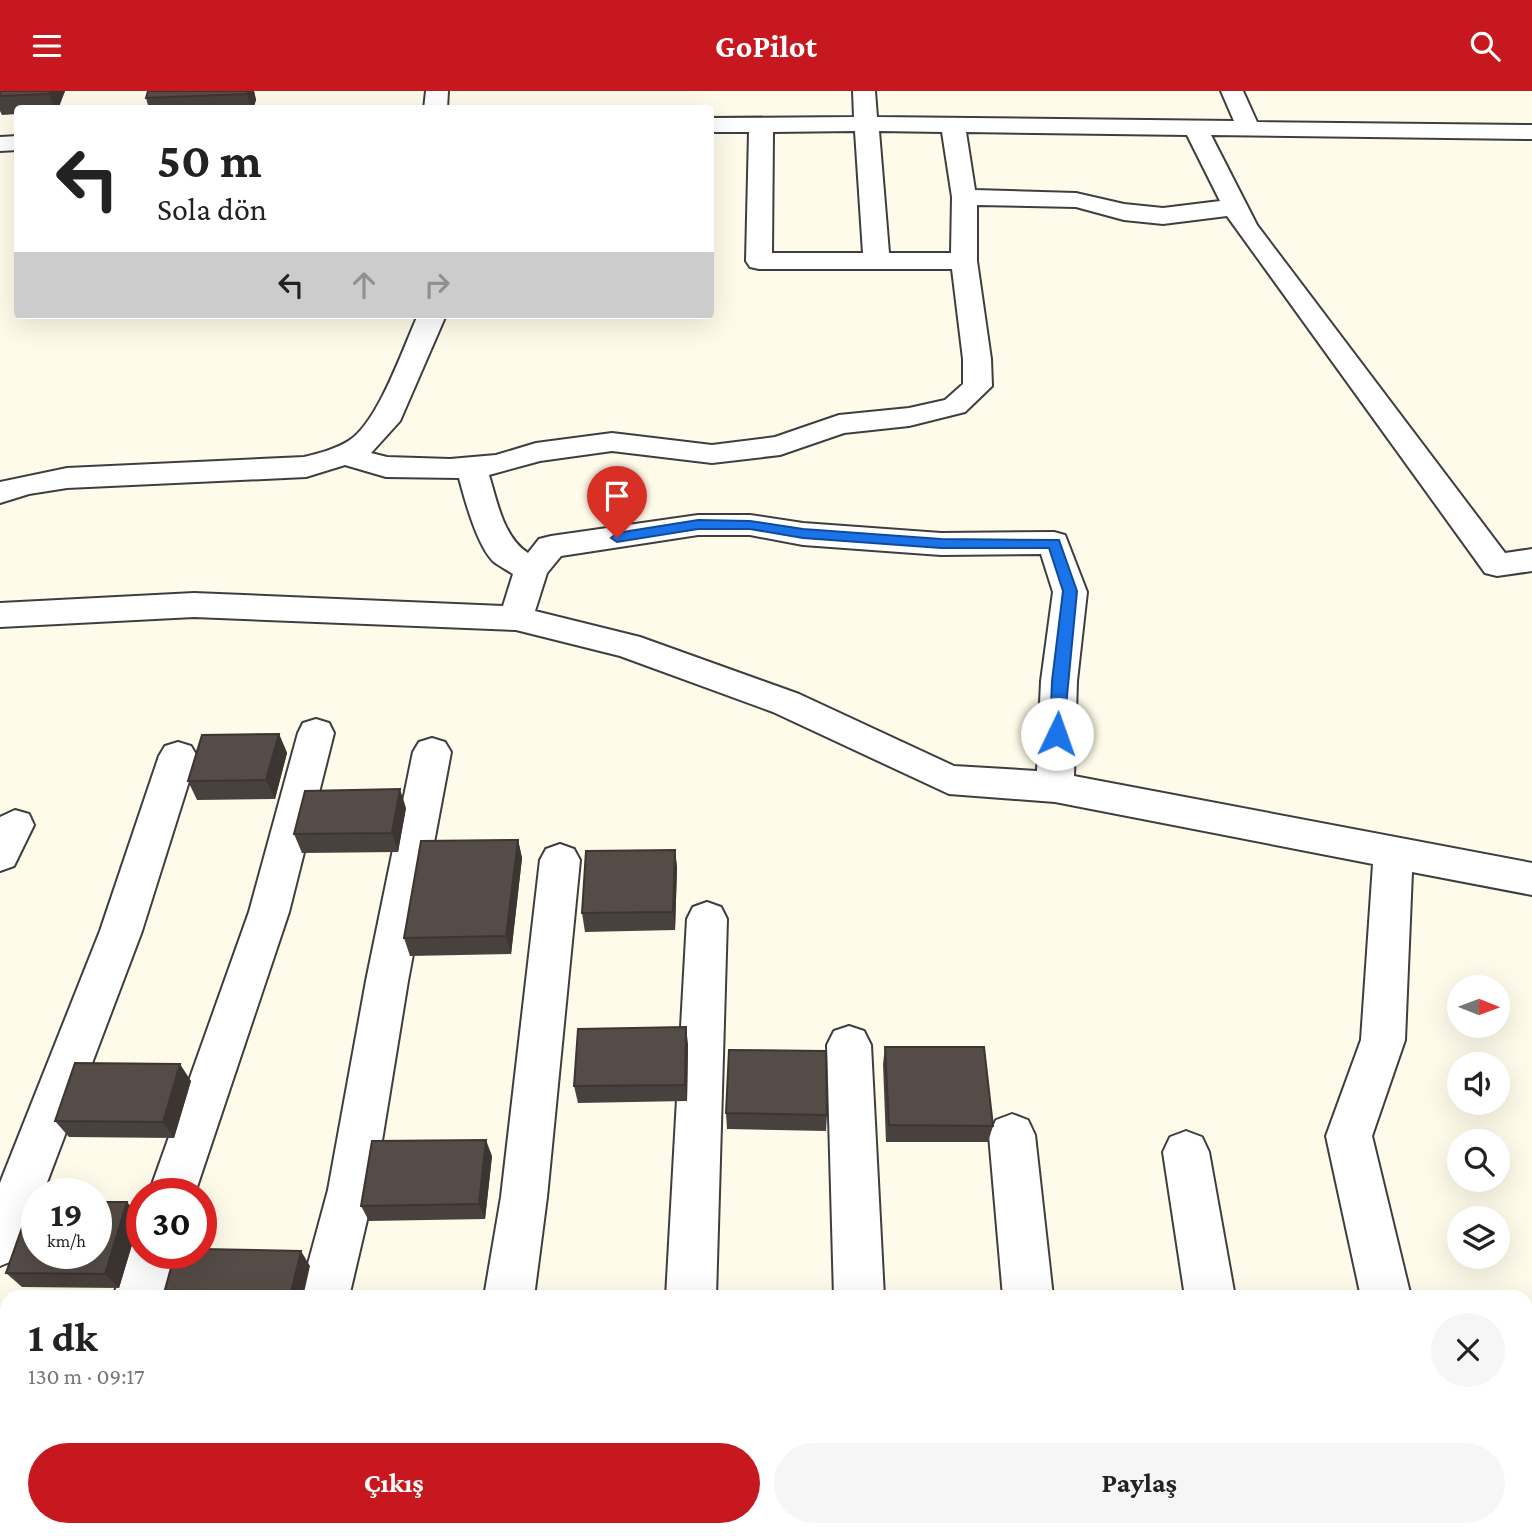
<!DOCTYPE html>
<html lang="tr">
<head>
<meta charset="utf-8">
<style>
  :root { --surface:#fff; --page:#f6f6f6; --text:#222; --muted:#767676; --accent:#c7181f }
  body { margin:0; font-family:"Crimson Pro",serif; background:var(--page); color:var(--text); height:100vh; display:flex; flex-direction:column; font-size:26px; white-space:nowrap }
  * { box-sizing:border-box; margin:0 }
  p { font-size:23px; color:var(--muted) }
  .icon { flex:none; width:38px; height:38px; fill:none; stroke:currentColor; stroke-width:2; stroke-linecap:round; stroke-linejoin:round }
  .map { position:relative; flex:1; overflow:hidden }
  .sheet { position:absolute; left:0px; top:1199px; width:1533px; height:247px; display:flex; flex-direction:column; background:var(--surface); border-radius:21px 21px 0 0; box-shadow:0 7px 28px #0002 }
  .sheet>* { flex:none }
  .top-card { position:absolute; left:14px; top:14px; width:700px; height:214px; border-radius:7px; box-shadow:0 7px 28px #0002; background:#fff; color:var(--text); overflow:hidden }
  .needle { width:46px; rotate:91deg }
  .buttons { position:absolute; left:1447px; top:884px; display:grid; gap:14px }
  .buttons a { display:grid; place-items:center; width:63px; height:63px; border-radius:50%; background:var(--surface); box-shadow:0 7px 28px #0002; font-size:35px }
  .speed { position:absolute; left:21px; top:1087px; display:flex; gap:14px; font-size:35px; font-weight:700; text-align:center }
  .speed>* { display:grid; place-content:center; width:91px; height:91px; border-radius:50%; background:var(--surface); box-shadow:0 7px 28px #0002; line-height:1 }
  .speed small { font-size:18px; font-weight:400 }
  .speed .limit { border:10px solid #d22; background:#fff; color:#111 }
  .pin { position:absolute; display:grid; place-items:center; width:60px; height:60px; color:#fff; margin:-72px -30px; border-radius:50% 50% 50% 0; rotate:-45deg; box-shadow:0 0 7px #0007 }
  .pin .icon { rotate:45deg }
  .me { position:absolute; width:77px; margin:-38px; rotate:3deg; stroke-linejoin:round; filter:drop-shadow(0 0 5px #0008) }
  .turn { display:flex; align-items:center; gap:24px; height:147px; padding:0 28px; font-size:32px }
  .turn .icon { width:91px; height:91px; stroke-width:2.5 }
  .turn b { display:block; font-size:49px; line-height:60px }
  .lanes { display:flex; align-items:center; height:66px; padding:0 28px; background:#0003; justify-content:center; gap:35px; direction:ltr }
  .lanes .off { opacity:.35 }
  .round { display:grid; place-items:center; flex:none; width:74px; height:74px; border-radius:37px; background:var(--page) }
  .summary { display:flex; align-items:center; justify-content:space-between; height:119px; padding:0 28px }
  h1 { font-size:42px; font-weight:700; line-height:52px }
  .button { display:flex; gap:14px; margin-top:auto; padding:14px 28px }
  .button a { flex:1; height:80px; border-radius:42px; background:var(--accent); color:#fff; font-size:28px; font-weight:700; line-height:80px; text-align:center }
  .button a+a { background:var(--page); color:var(--text) }
  header { display:flex; justify-content:space-between; align-items:center; height:91px; padding:0 28px; background:var(--accent); color:#fff; font-size:32px; font-weight:700 }
  .map>svg:first-child { display:block }
</style>
</head>
<body>
<header><svg class="icon" aria-label="menu" viewBox="0 0 24 24"><path d="M4 6h16M4 12h16M4 18h16"/></svg>GoPilot<svg class="icon" aria-label="search" viewBox="0 0 24 24"><circle cx="10" cy="10" r="6"/><path d="M15 15l6 6"/></svg></header>
<div class="map">
<svg width="1532" height="1445" viewBox="0 0 1532 1445">
  <rect width="100%" height="100%" fill="#fffbea"/>
  <g fill="none" stroke-linecap="round" stroke-linejoin="round">
    <defs>
      <g id="street">
        <path d="M426,0h22l-1,18h-23z"/>
        <path d="M853,0h22l2,26 357,4 -13,-30h22l14,31 275,3v14l-321,-4 46,90 248,328 27,-4v22l-35,5 -12,-3 -258,-357 -64,8 -39,-4 -48,-13 -99,-2v56l14,98 1,27 -27,26 -56,14 -65,7 -64,22 -68,8 -100,-12 -72,10 -51,14c8,26 14,62 39,78l11,-14 12,-3 147,-21h52l53,8 138,10 113,-1 11,3 22,57 -10,89 -3,95 458,87v32l-120,-23 -7,168 -33,96 39,161h-50l-35,-161 35,-96 12,-176 -318,-62 -106,-8 -176,-82 -153,-56 -104,-26 -322,-13 -194,10v-24l194,-10 309,13 10,-32c-6,-4 -14,-8 -19,-12 -17,-16 -29,-62 -35,-84l-73,-1 -41,-12 -39,12 -239,11 -38,6 -29,9v-21l67,-14 237,-11c16,-4 32,-8 46,-17 29,-20 53,-92 68,-125h28l-46,106 -29,32 16,4 63,2 46,-4 40,-12 76,-10 100,12 63,-8 64,-22 70,-7 36,-8 18,-16v-25l-11,-90h-193l-9,-2 -4,-6 3,-129h-39v-14l144,-1zM855,40l8,122h-91l1,-121zM879,40l63,1 10,65 -1,56h-62zM966,41l221,3 33,66 -57,7 -39,-4 -48,-11 -101,-3zM698,444h52l53,10 138,10 100,-1 12,38 -12,89 -4,90 -83,-5 -155,-72 -159,-57 -105,-26 12,-38 14,-17z"/>
        <path d="M18,45v14l-18,1v-14z"/>
        <path d="M316,628l13,4 5,10 -45,179 -94,281h-46l100,-281 49,-179 5,-10z"/>
        <path d="M432,647l13,4 6,10 -43,229 -34,209 -25,107h-50l29,-107 38,-209 47,-229 6,-10z"/>
        <path d="M178,651l13,4 6,10 -55,175 -99,262h-6c0,24 -11,45 -20,66l-17,7v-83l100,-252 59,-175 6,-10z"/>
        <path d="M15,719l14,4 5,11 -20,41 -14,5v-54z"/>
        <path d="M560,753l14,5 6,11 -33,337 -13,100h-50l17,-100 39,-337 6,-11z"/>
        <path d="M707,811l14,5 6,12 -11,378h-50l21,-378 6,-12z"/>
        <path d="M849,935l15,5 7,14 13,252h-50l-7,-252 7,-14z"/>
        <path d="M1012,1023l16,6 7,15 18,162h-50l-14,-162 7,-15z"/>
        <path d="M1186,1040l16,6 7,15 26,145h-50l-22,-145 7,-15z"/>
        <path d="M142,1143v19h34l-13,44h-50l22,-61z"/>
        <path d="M0,1262h7v52l-7,-2z"/>
        <path d="M43,1438h54l-2,7h-54z"/>
        <path d="M244,1438h54l-2,7h-54z"/>
        <path d="M447,1438h54l-1,7h-54z"/>
        <rect x="654" y="1438" width="54" height="7"/>
        <rect x="842" y="1438" width="54" height="7"/>
        <rect x="1026" y="1438" width="54" height="7"/>
        <path d="M1221,1438h54l1,7h-54z"/>
        <path d="M1416,1438h54l1,7h-54z"/>
      </g>
    </defs>
    <use href="#street" stroke="#3e3e3e" stroke-width="4"/>
    <use href="#street" fill="#fff" fill-rule="evenodd"/>
  </g>
  <g fill="#49413d">
    <path d="M0,0h65l-7,18h-40v5l-16,1 -2,-4z"/>
    <path d="M148,0h106l2,9 -3,9h-104l-3,-11z"/>
    <path d="M279,643l8,19 -12,46 -78,1 -9,-19z"/>
    <path d="M406,717l-8,44 -96,1 -8,-19z"/>
    <path d="M518,749l4,18 -11,96 -101,2 -6,-18z"/>
    <path d="M675,759l2,18 -2,62 -90,2 -3,-19z"/>
    <path d="M688,953l-1,57 -109,2 -4,-17z"/>
    <path d="M885,956l108,79 -5,16h-102l-3,-78z"/>
    <path d="M191,990l-17,57 -105,-1 -14,-16z"/>
    <path d="M726,1022l101,2 -1,16 -99,-2z"/>
    <path d="M492,1065l-7,63 -116,2 -8,-15z"/>
    <path d="M127,1111l13,16 -21,70 -97,-1 -16,-14z"/>
  </g>
  <g fill="#3c3532">
    <path d="M51,0h14l-7,18h-3l-6,-15z"/>
    <path d="M248,0h6l2,9 -3,9h-2l-4,-15z"/>
    <path d="M279,643l8,19 -12,46 -9,-19z"/>
    <path d="M400,698l6,19 -8,44 -6,-19z"/>
    <path d="M518,749l4,18 -11,96 -5,-18z"/>
    <path d="M675,759l2,18 -2,62 -2,-18z"/>
    <path d="M686,936l2,17 -1,57 -2,-16z"/>
    <path d="M180,973l11,17 -17,57 -11,-16z"/>
    <path d="M486,1049l6,16 -7,63 -6,-15z"/>
    <path d="M127,1111l13,16 -21,70 -14,-14z"/>
    <path d="M301,1160l9,15 -7,31h-13z"/>
    <path d="M229,1438h14l-1,7h-15z"/>
  </g>
  <g fill="#554c47" stroke="#3c3532" stroke-width="2">
    <path d="M0,0h51l-2,3 -49,2z"/>
    <path d="M148,0h100l-1,3 -101,4z"/>
    <path d="M279,643l-13,46 -78,1 14,-46z"/>
    <path d="M400,698l-8,44 -98,1 11,-43z"/>
    <path d="M518,749l-12,96 -102,2 17,-97z"/>
    <path d="M675,759l-2,62 -91,1 4,-62z"/>
    <path d="M686,936l-1,58 -111,1 4,-57z"/>
    <path d="M885,956h99l9,79 -104,-1z"/>
    <path d="M729,959l97,1 1,64 -101,-2z"/>
    <path d="M75,972l105,1 -17,58 -108,-1z"/>
    <path d="M486,1049l-7,64 -118,2 11,-65z"/>
    <path d="M31,1111h6v51h59v-51h31l-22,72 -99,-1z"/>
    <path d="M201,1158l100,2 -11,46h-127l12,-44h26z"/>
    <path d="M118,1438h111l-2,7h-111z"/>
  </g>
  <path fill="#1a73e8" stroke="#114b97" stroke-width="2" d="M698,429l52,1 53,8 138,10 118,1 18,51 -14,147h-11l-2,-4 2,-53 11,-90 -14,-43h-108l-138,-10 -53,-9h-52l-81,13 -6,-4 6,-5z"/>
</svg>
<div class="buttons">
<a><svg class="needle" viewBox="-14 -14 28 28"><path d="M0-13l5 13h-10z" fill="#e53935"/><path d="M0 13l5-13h-10z" fill="#767676"/></svg></a>
<a><svg class="icon" aria-label="sound" viewBox="0 0 24 24"><path d="M4 9h4l5-4v14l-5-4H4zM17 9q2 3 0 6"/></svg></a>
<a><svg class="icon" aria-label="search" viewBox="0 0 24 24"><circle cx="10" cy="10" r="6"/><path d="M15 15l6 6"/></svg></a>
<a><svg class="icon" aria-label="layers" viewBox="0 0 24 24"><path d="M12 4l9 5-9 5-9-5zM3 14l9 5 9-5"/></svg></a>
</div>
<div class="speed"><div>19<small>km/h</small></div><div class="limit">30</div></div>
<div class="pin" style="left:617px;top:447px;background:#d93025"><svg class="icon" aria-label="arrive" viewBox="0 0 24 24"><path d="M6 21V4h12l-3 4 3 4H6"/></svg></div>
<svg class="me" style="left:1057px;top:643px" viewBox="-20 -20 40 40"><circle r="19" fill="#fff"/><path d="M0-13L10 11 0 6-10 11z" fill="#1a73e8"/></svg>
<div class="top-card">
<div class="turn"><svg class="icon" aria-label="left" viewBox="0 0 24 24"><path d="M17 20v-9H6M10 6l-5 5 5 5"/></svg><div><b>50 m</b>Sola dön</div></div>
<div class="lanes"><svg class="icon" aria-label="left" viewBox="0 0 24 24"><path d="M17 20v-9H6M10 6l-5 5 5 5"/></svg><svg class="icon off" aria-label="ahead" viewBox="0 0 24 24"><path d="M12 20V5M6 11l6-6 6 6"/></svg><svg class="icon off" aria-label="right" viewBox="0 0 24 24"><path d="M7 20v-9h11M14 6l5 5-5 5"/></svg></div>
</div>
<section class="sheet">
<div class="summary"><div><h1>1 dk</h1><p>130 m · 09:17</p></div><a class="round"><svg class="icon" aria-label="close" viewBox="0 0 24 24"><path d="M6 6l12 12M18 6L6 18"/></svg></a></div>
<div class="button"><a>Çıkış</a><a>Paylaş</a></div>
</section>
</div>
</body>
</html>
